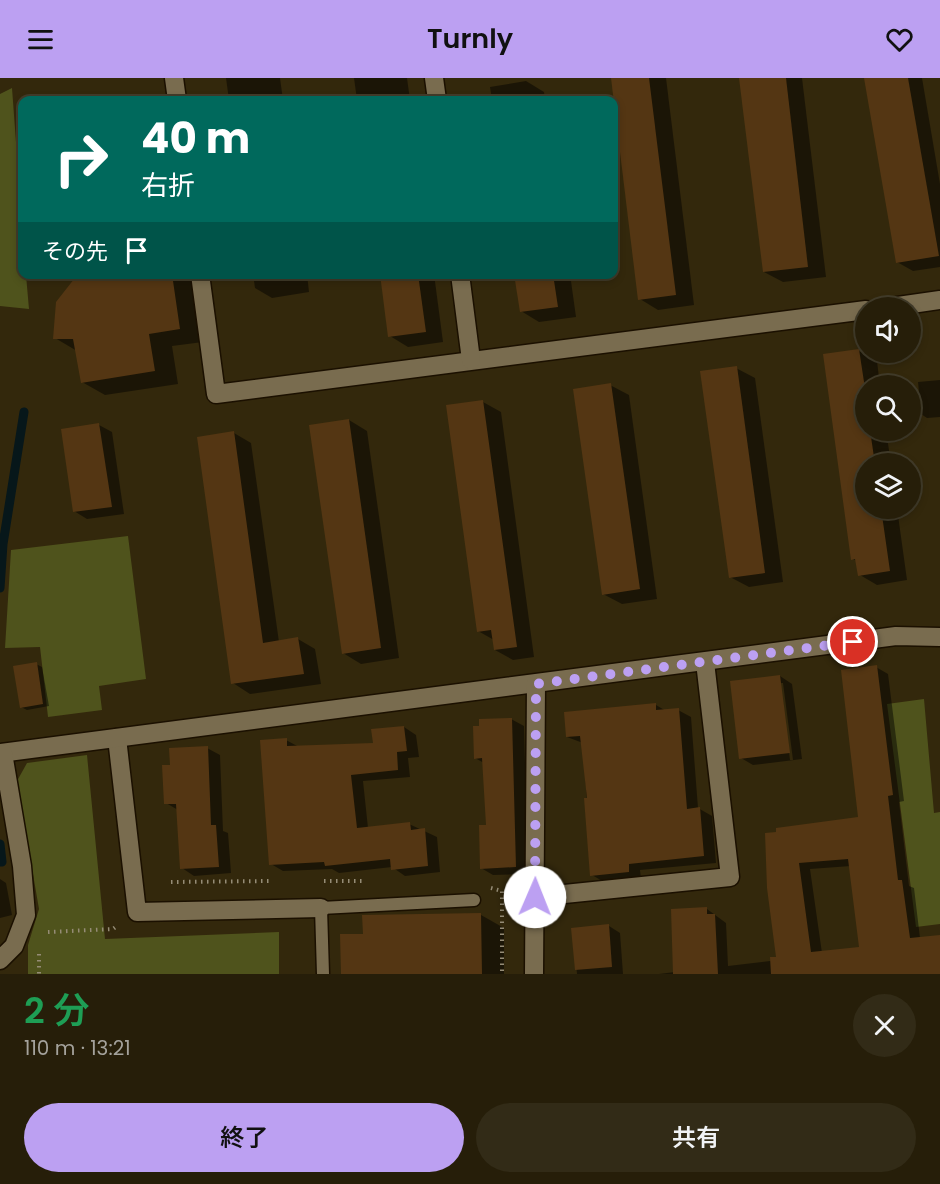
<!DOCTYPE html>
<html lang="ja">
<head>
<meta charset="utf-8">
<style>
  :root { --surface:#261e09; --page:#322b17; --text:#f1f3f6; --muted:#a4a29c; --line:#423c2a; --accent:#bca0f2 }
  body { margin:0; font-family:Poppins,"Noto Sans JP",sans-serif; background:var(--page); color:var(--text); height:100vh; display:flex; flex-direction:column; font-size:22px; white-space:nowrap }
  * { box-sizing:border-box; margin:0 }
  p { font-size:20px; color:var(--muted) }
  .icon { flex:none; width:33px; height:33px; fill:none; stroke:currentColor; stroke-width:2; stroke-linecap:round; stroke-linejoin:round }
  .map { position:relative; height:896px; overflow:hidden }
  .details { display:flex; flex-direction:column; background:var(--surface); flex:1 }
  .details>* { flex:none }
  .top-card { position:absolute; left:18px; top:18px; width:600px; height:183px; border-radius:12px; box-shadow:0 3px 9px #0003,0 0 0 2px var(--line); background:#00695c; color:#fff; overflow:hidden }
  .tools { position:absolute; left:855px; top:219px; display:grid; gap:12px }
  .tools a { display:grid; place-items:center; width:66px; height:66px; border-radius:50%; background:var(--surface); box-shadow:0 3px 9px #0003,0 0 0 2px var(--line); font-size:30px }
  .pin { position:absolute; display:grid; place-items:center; width:51px; height:51px; color:#fff; margin:-26px; border:3px solid #fff; border-radius:50%; box-shadow:0 2px 6px #0007 }
  .me { position:absolute; width:66px; margin:-33px; rotate:1deg; stroke-linejoin:round; filter:drop-shadow(0 0 4px #0008) }
  .turn { display:flex; align-items:center; gap:21px; height:126px; padding:0 24px; font-size:27px }
  .turn .icon { width:78px; height:78px; stroke-width:2.5 }
  .turn b { display:block; font-size:42px; line-height:51px }
  .then { display:flex; align-items:center; height:57px; padding:0 24px; background:#0003; gap:12px; font-size:22px }
  .round { display:grid; place-items:center; flex:none; width:63px; height:63px; border-radius:32px; background:var(--page) }
  .overview { display:flex; align-items:center; justify-content:space-between; height:102px; padding:0 24px }
  h1 { font-size:36px; font-weight:600; line-height:45px; color:#1e9e55 }
  .action { display:flex; gap:12px; margin-top:auto; padding:12px 24px }
  .action a { flex:1; height:69px; border-radius:36px; background:var(--accent); color:#111; font-size:24px; font-weight:600; line-height:69px; text-align:center }
  .action a+a { background:var(--page); color:var(--text) }
  header { display:flex; justify-content:space-between; align-items:center; height:78px; padding:0 24px; background:var(--accent); color:#111; font-size:27px; font-weight:600 }
  .map>svg:first-child { display:block }
</style>
</head>
<body>
<header><svg class="icon" aria-label="menu" viewBox="0 0 24 24"><path d="M4 6h16M4 12h16M4 18h16"/></svg>Turnly<svg class="icon" aria-label="heart" viewBox="0 0 24 24"><path d="M12 20l-8-8c-3-5 5-10 8-4 3-6 11-1 8 4z"/></svg></header>
<div class="map">
<svg width="940" height="896" viewBox="0 0 940 896">
  <rect width="100%" height="100%" fill="#33280c"/>
  <g fill="#4f531c">
    <path d="M12,10l10,135v51l4,1 3,34 -29,-3v-212z"/>
    <path d="M128,458l18,143 -47,7 3,24 -54,7 -8,-70 -35,1 6,-98z"/>
    <path d="M924,621l10,114 6,-1v112l-24,3 -29,-223z"/>
    <path d="M87,677l18,184 174,-7v42h-251v-29l11,-36 -22,-128 10,-18z"/>
  </g>
  <g fill="#0007" fill-rule="evenodd">
    <path d="M226,0h54l3,22h-54z"/>
    <path d="M354,0h53l3,22h-53z"/>
    <path d="M612,0h54l28,227 -36,5 -18,-11z"/>
    <path d="M741,0h61l24,199 -43,5 -19,-10z"/>
    <path d="M865,0h57l18,106v83l-27,4 -16,-9z"/>
    <path d="M526,3l18,11 1,8h-53l-2,-13z"/>
    <path d="M80,196h113l10,68 -31,4 6,38 -73,11 -23,-13 -5,-31 -22,-13 3,-36z"/>
    <path d="M253,196h54l2,18 -37,6 -17,-10z"/>
    <path d="M381,196h53l9,68 -35,5 -18,-11z"/>
    <path d="M516,196h54l6,43 -37,5 -18,-11z"/>
    <path d="M859,273l18,10 3,25h-14v44h20l5,34h-25v44h31l10,72 -30,5 -17,-10 -3,-14 -4,-2z"/>
    <path d="M736,290l19,10 28,204 -34,5 -19,-10z"/>
    <path d="M940,302v37l-13,1 -6,-4 -3,-32z"/>
    <path d="M610,307l19,10 28,204 -35,5 -19,-10z"/>
    <path d="M483,324l18,10 33,245 -21,3 -18,-10 -1,-10 -16,-9z"/>
    <path d="M349,342l18,11 32,227 -38,6 -18,-11z"/>
    <path d="M99,347l13,7 12,82 -37,5 -13,-8z"/>
    <path d="M234,355l17,10 28,199 19,-3 17,10 6,35 -71,10 -17,-11z"/>
    <path d="M36,586l6,3 7,39 -22,4 -6,-3z"/>
    <path d="M876,589l12,7 16,127 -5,1 10,84 5,2 6,50 20,-2v38h-281l16,-2 32,-63 19,14 2,43 50,-6 -12,-125 94,-17zM851,788l10,82 -39,5 -12,-84z"/>
    <path d="M780,598l12,8 10,75 -49,6 -12,-7zM780,605h3l10,77h-3z"/>
    <path d="M656,627l10,6 12,-1 13,7 7,91 14,8 4,47 -76,7 1,9 -37,3 -12,-7 -9,-132 -16,-6z"/>
    <path d="M511,641l13,7 4,148 -35,1 -12,-7 6,-42 -3,-63 -9,-5z"/>
    <path d="M404,649l12,8 3,22 -11,1 2,19 -47,4 5,47 41,-4 28,13 3,35 -35,4 -13,-9 -53,6 -7,-4 -49,2 -12,-7 15,-124 13,7 75,-2z"/>
    <path d="M207,670l13,7 3,76 5,2 3,40 -37,3 -12,-8 -4,-58 -12,-7 5,-37z"/>
    <path d="M0,801l6,4 6,32 -12,3z"/>
    <path d="M481,837l23,13v46h-161z"/>
    <path d="M609,848l11,7 3,41h-46l-4,-45z"/>
  </g>
  <g fill="none" stroke-linecap="round" stroke-linejoin="round">
    <g stroke="#07171a" stroke-width="9">
      <path d="M0,510l3,-44 21,-132"/>
      <path d="M0,766l2,18h-2"/>
    </g>
  </g>
  <g fill="#543613" fill-rule="evenodd">
    <path d="M611,0h38l27,217 -38,5z"/>
    <path d="M739,0h47l22,189 -45,5z"/>
    <path d="M864,0h44l31,178 -43,7z"/>
    <path d="M78,196h94l8,55 -31,5 6,37 -74,12 -8,-44h-20l3,-37z"/>
    <path d="M380,196h38l8,58 -38,5z"/>
    <path d="M514,196h39l5,33 -38,5z"/>
    <path d="M859,271l7,46v35h4l5,34h-9v44h15l9,63 -32,5 -3,-17 -4,1 -28,-206z"/>
    <path d="M737,288l28,207 -36,5 -29,-207z"/>
    <path d="M611,305l29,206 -38,6 -29,-206z"/>
    <path d="M483,322l34,247 -23,3 -3,-20 -14,2 -31,-227z"/>
    <path d="M349,341l32,229 -39,6 -33,-229z"/>
    <path d="M99,345l13,84 -39,5 -12,-83z"/>
    <path d="M234,353l29,212 35,-6 6,37 -73,10 -34,-247z"/>
    <path d="M37,584l6,42 -23,4 -7,-42z"/>
    <path d="M877,587l16,130 -5,1 10,84h4l8,58 30,-3v39h-169l-1,-17h6l-9,-69 -2,-55 11,-1v-4l82,-11 -17,-147zM848,781l11,88 -48,5 -12,-89z"/>
    <path d="M780,597l10,78 -51,6 -9,-78z"/>
    <path d="M656,625v7l23,-2 8,101 13,-2 4,49 -75,8v8l-39,4 -6,-78h3l-7,-62 -14,1 -2,-25z"/>
    <path d="M512,640l4,149 -36,2 -1,-44h7l-4,-67 -8,1 -1,-33h6v-7z"/>
    <path d="M404,648l3,25 -10,1 1,18 -47,5 6,53 53,-6 1,8 14,-2 3,38 -37,4 -1,-11 -65,7 -1,-4 -55,3 -9,-125 27,-2v8l86,-3 -2,-14z"/>
    <path d="M208,668l3,79h5l3,42 -39,2 -4,-65h-12l-2,-39h8l-1,-17z"/>
    <path d="M707,829v7h8l3,60h-45l-2,-65z"/>
    <path d="M481,835l1,61h-141l-1,-40h23l-1,-19z"/>
    <path d="M609,846l3,43 -37,3 -4,-42z"/>
  </g>
  <g fill="none" stroke-linecap="round" stroke-linejoin="round">
    <defs>
      <path id="lane" d="M323,896l-2,-66 153,-8"/>
      <g id="street">
        <path d="M174,0l3,22"/>
        <path d="M434,0l3,22"/>
        <path d="M200,196l16,120 650,-84"/>
        <path d="M460,196l11,86"/>
        <path d="M884,230l56,-8"/>
        <path d="M117,660l20,174 184,-4"/>
        <path d="M0,675l896,-117 44,1"/>
        <path d="M535,819l195,-20 -25,-215"/>
        <path d="M0,882l14,-14 12,-31 -4,-49 -19,-113"/>
        <path d="M534,896l2,-290"/>
      </g>
    </defs>
    <use href="#lane" stroke="#1b1000" stroke-width="15"/>
    <use href="#street" stroke="#1b1000" stroke-width="21"/>
    <g stroke="#958c76" stroke-width="4" stroke-dasharray="1.5 4.5" stroke-linecap="butt">
      <path d="M324,803h40"/>
      <path d="M171,804l100,-1"/>
      <path d="M491,810l11,3v83"/>
      <path d="M48,854l65,-3 4,-3"/>
      <path d="M39,876v20"/>
    </g>
    <use href="#lane" stroke="#796c4f" stroke-width="12"/>
    <use href="#street" stroke="#796c4f" stroke-width="18"/>
  </g>
  <g fill="none" stroke-linecap="round" stroke-linejoin="round">
    <path stroke="#bca0f2" stroke-width="10" stroke-dasharray="0 18" d="M535,819l1,-213 317,-42"/>
  </g>
</svg>
<div class="tools">
<a><svg class="icon" aria-label="sound" viewBox="0 0 24 24"><path d="M4 9h4l5-4v14l-5-4H4zM17 9q2 3 0 6"/></svg></a>
<a><svg class="icon" aria-label="search" viewBox="0 0 24 24"><circle cx="10" cy="10" r="6"/><path d="M15 15l6 6"/></svg></a>
<a><svg class="icon" aria-label="layers" viewBox="0 0 24 24"><path d="M12 4l9 5-9 5-9-5zM3 14l9 5 9-5"/></svg></a>
</div>
<div class="pin" style="left:853px;top:564px;background:#d93025"><svg class="icon" aria-label="arrive" viewBox="0 0 24 24"><path d="M6 21V4h12l-3 4 3 4H6"/></svg></div>
<svg class="me" style="left:535px;top:819px" viewBox="-20 -20 40 40"><circle r="19" fill="#fff"/><path d="M0-13L10 11 0 6-10 11z" fill="#bca0f2"/></svg>
<div class="top-card">
<div class="turn"><svg class="icon" aria-label="right" viewBox="0 0 24 24"><path d="M7 20v-9h11M14 6l5 5-5 5"/></svg><div><b>40 m</b>右折</div></div>
<div class="then">その先<svg class="icon" aria-label="arrive" viewBox="0 0 24 24"><path d="M6 21V4h12l-3 4 3 4H6"/></svg></div>
</div>
</div>
<section class="details">
<div class="overview"><div><h1>2 分</h1><p>110 m · 13:21</p></div><a class="round"><svg class="icon" aria-label="close" viewBox="0 0 24 24"><path d="M6 6l12 12M18 6L6 18"/></svg></a></div>
<div class="action"><a>終了</a><a>共有</a></div>
</section>
</body>
</html>
